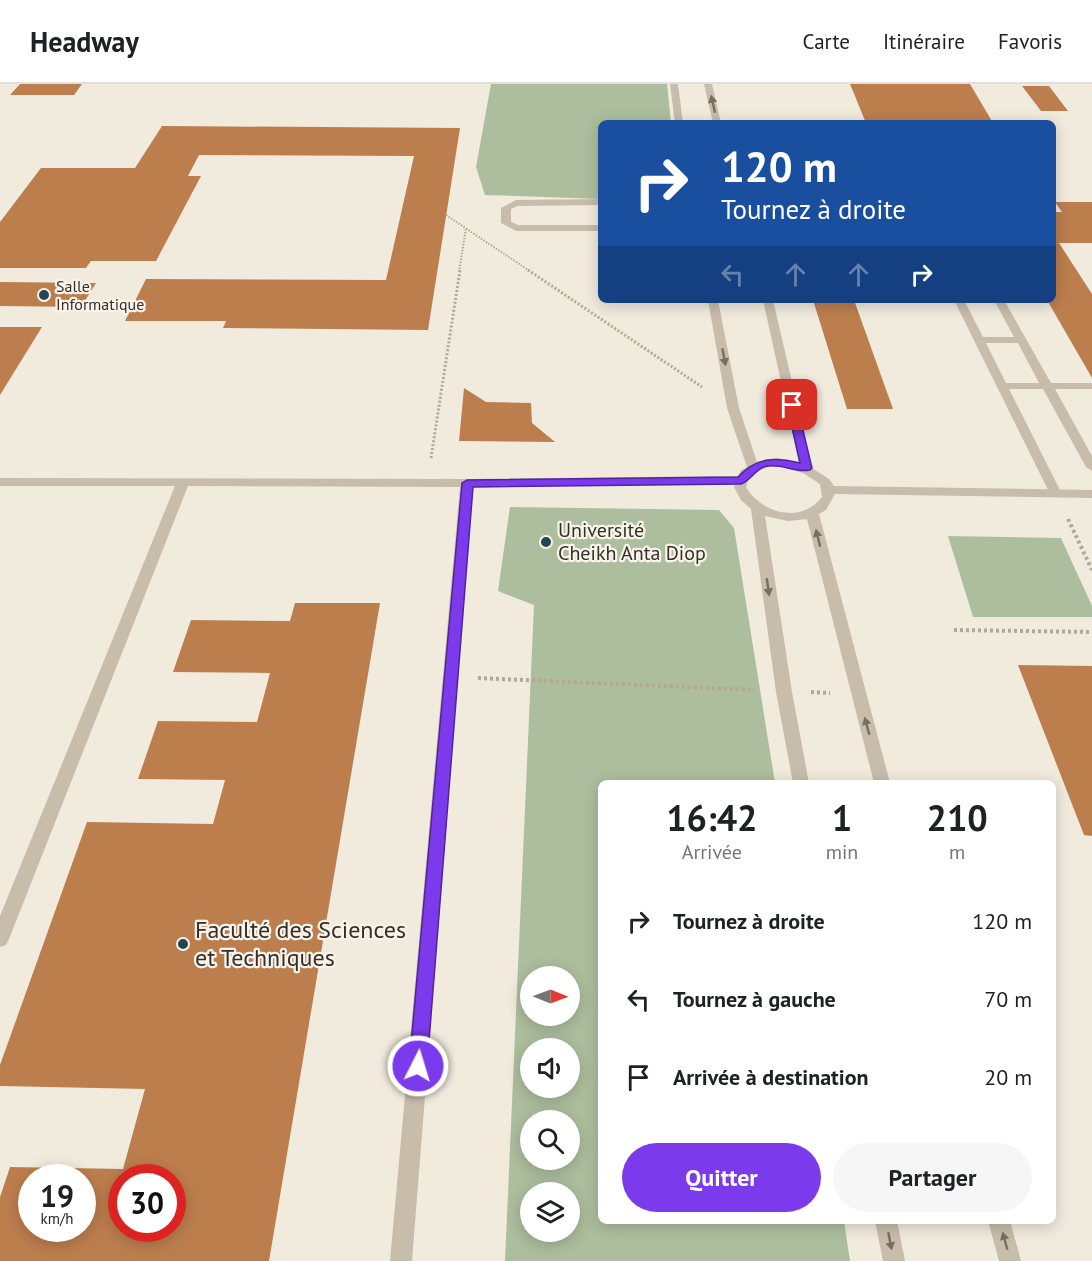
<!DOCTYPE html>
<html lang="fr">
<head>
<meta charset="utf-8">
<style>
  :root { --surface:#fff; --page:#f6f6f6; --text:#202124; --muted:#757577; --line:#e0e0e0; --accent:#7c3aed }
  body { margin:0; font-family:"PT Sans",sans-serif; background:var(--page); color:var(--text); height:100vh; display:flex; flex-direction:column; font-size:22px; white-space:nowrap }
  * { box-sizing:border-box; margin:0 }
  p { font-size:20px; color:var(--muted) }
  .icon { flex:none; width:33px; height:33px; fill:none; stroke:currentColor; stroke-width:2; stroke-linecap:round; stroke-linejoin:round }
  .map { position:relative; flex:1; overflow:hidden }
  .details { position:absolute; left:598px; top:696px; width:458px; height:444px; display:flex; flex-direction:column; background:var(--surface); border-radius:9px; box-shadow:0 3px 15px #0003 }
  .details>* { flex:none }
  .hud { position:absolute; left:598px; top:36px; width:458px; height:183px; border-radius:9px; box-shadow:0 3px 15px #0003; background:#1a4fa0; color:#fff; overflow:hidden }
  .needle { width:39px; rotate:91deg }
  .tools { position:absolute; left:520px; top:882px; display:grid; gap:12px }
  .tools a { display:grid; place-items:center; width:60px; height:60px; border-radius:50%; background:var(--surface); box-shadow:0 3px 15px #0003; font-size:30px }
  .speed { position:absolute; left:18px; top:1080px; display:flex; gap:12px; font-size:30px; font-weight:700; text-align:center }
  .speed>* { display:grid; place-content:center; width:78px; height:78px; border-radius:50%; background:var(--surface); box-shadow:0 3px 15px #0003; line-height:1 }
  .speed small { font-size:15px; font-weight:400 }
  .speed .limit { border:9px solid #d22; background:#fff; color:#111 }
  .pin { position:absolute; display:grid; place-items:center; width:51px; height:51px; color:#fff; margin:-26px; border-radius:12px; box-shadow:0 3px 9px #0006 }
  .me { position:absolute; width:66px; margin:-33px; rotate:5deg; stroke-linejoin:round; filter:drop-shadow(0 0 4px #0008) }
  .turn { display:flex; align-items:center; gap:21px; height:126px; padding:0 24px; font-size:27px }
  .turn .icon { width:78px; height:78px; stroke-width:2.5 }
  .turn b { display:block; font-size:42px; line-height:51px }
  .lanes { display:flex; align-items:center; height:57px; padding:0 24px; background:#0003; justify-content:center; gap:30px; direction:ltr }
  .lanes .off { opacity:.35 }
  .eta { display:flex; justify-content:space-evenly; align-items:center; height:102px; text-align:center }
  .eta b { font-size:36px; font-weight:700; line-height:42px }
  .action { display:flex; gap:12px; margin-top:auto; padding:12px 24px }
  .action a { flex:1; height:69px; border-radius:36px; background:var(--accent); color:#fff; font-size:24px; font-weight:700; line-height:69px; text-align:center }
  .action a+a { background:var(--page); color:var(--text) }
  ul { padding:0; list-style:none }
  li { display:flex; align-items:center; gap:18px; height:78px; padding:0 24px }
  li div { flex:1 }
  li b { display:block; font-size:22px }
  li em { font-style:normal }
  header { display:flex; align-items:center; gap:36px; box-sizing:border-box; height:84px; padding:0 30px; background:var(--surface); border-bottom:2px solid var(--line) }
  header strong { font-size:28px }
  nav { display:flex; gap:33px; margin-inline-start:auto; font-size:21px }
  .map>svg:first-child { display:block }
</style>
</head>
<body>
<header>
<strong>Headway</strong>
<nav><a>Carte</a><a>Itinéraire</a><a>Favoris</a></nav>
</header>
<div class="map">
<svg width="1092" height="1177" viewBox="0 0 1092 1177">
  <rect width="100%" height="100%" fill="#f0ebdd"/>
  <g fill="#adbe9e" fill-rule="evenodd">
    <path d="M491,0h176l4,39h-69l-1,76 -116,-4 -9,-28z"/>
    <path d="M510,423l209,3 15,18 41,255h-173v438h242l6,40h-345l29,-656 -36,-14zM531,892h39v40h-39zM531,964h39v40h-39zM531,1036h39v40h-39zM531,1108h39v40h-39z"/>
    <path d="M948,452l113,2 31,68v11h-119z"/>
  </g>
  <g fill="#bd7e4e" fill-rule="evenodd">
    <path d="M20,0h62l-8,11h-64z"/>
    <path d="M850,0h120l23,39h-127z"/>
    <path d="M1022,2h27l19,25h-27z"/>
    <path d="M162,42l298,2 -32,202 -205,-2 3,-7h-101l21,-42 240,1 28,-124 -215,-1 -11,21h13l-45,85h-65l-5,7h-86v-46l41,-54h94z"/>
    <path d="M1055,118h37v41h-33l33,51v84l-45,-78h6v-88h9z"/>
    <path d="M0,198l96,1 -15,24 -81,-1z"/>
    <path d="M813,216h41l39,109h-46z"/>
    <path d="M0,243h42l-42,68z"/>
    <path d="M464,304l22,14 45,1 1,20 23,19 -96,-1z"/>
    <path d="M295,519h85l-111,658h-269v-64l10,-30 113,2 22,-80 -145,-3v-21l87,-243 126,2 12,-44 -87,-1 20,-58 99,1 13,-49 -97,-1 18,-52 99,1zM32,1094h50v50h-50zM122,1094h50v50h-50z"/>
    <path d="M1018,581l74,1v170l-8,-1z"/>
  </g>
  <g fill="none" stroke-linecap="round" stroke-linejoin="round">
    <g stroke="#b3a894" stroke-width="2" stroke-dasharray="1.5 1.5" stroke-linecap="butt">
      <path d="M446,131l85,57"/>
      <path d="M459,188l7,-44"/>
    </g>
    <g stroke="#b3a894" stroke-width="3" stroke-dasharray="2 2" stroke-linecap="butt">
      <path d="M528,186l174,117"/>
      <path d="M431,374l29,-188"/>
    </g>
    <g stroke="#b3a894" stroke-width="4" stroke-dasharray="3 3" stroke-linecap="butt">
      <path d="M1068,435l24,51"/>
      <path d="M954,546l138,2"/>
      <path d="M478,594l277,12"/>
      <path d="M811,608l19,1"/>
    </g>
    <path fill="#c8bdaa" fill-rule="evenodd" d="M602,115v6l-84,1 -7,3v13l7,3h84v6h-86l-15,-8v-15l15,-8z"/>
    <path fill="#c8bdaa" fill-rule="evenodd" d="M954,216h10l19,37h31l-20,-37h10l47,83h41v6h-37l37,67v15l-6,-4 -43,-78h-34l53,105 -1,3h-10l-1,-3zM986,259h32l21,40h-33z"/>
    <g fill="#c8bdaa" fill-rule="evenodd">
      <path d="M670,0h8l5,39h-8z"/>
      <path d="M704,0h8l9,39h-8z"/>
      <path d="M708,216h10l21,108 18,54 21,-4 21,5 -36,-163h10l39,168 17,11 5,7 258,4v8l-257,-4 -9,16 -7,4 71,269h-16l-67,-264 -19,2 -23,-5 27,176 17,91h-16l-17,-91 -25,-183 -10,-9 -7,-13 1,-3 -262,3 -61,774h-22l70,-774 -272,-1 -179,453 -3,6 -6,2v-31l175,-430h-175v-8l467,1 271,-3 3,-6 6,-3 -20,-59zM778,382l25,7 17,11 2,13c-21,27 -60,17 -76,-10l4,-12 17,-8z"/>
      <path d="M875,1137h22l8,40h-22z"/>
      <path d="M988,1137h22l11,40h-22z"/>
    </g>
  </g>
  <defs><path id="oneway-solid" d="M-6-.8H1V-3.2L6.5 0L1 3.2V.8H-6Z" transform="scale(1.5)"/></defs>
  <g fill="#786f63">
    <use href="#oneway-solid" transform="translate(713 20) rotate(-103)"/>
    <use href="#oneway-solid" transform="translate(724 273) rotate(79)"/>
    <use href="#oneway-solid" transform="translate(818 454) rotate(-104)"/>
    <use href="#oneway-solid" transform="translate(768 503) rotate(82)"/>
    <use href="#oneway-solid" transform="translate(867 642) rotate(-105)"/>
    <use href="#oneway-solid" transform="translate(890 1157) rotate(79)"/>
    <use href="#oneway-solid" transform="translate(1005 1157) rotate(-105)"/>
  </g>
  <path fill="#7c3aed" stroke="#51269a" stroke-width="1.5" d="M792,318l5,3 15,63 -2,2c-14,3 -27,-6 -42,-4 -13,2 -16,14 -27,18l-268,3 -46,579 -2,7 -7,2 -6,-2 -3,-7 53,-583 5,-3 271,-3c18,-20 36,-20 62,-14l-13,-58z"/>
  <g fill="#214754" stroke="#f8f4e9" stroke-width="2">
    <circle cx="44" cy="211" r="6"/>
    <circle cx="546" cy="458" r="6"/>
    <circle cx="183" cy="860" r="6"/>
  </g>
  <g text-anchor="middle" stroke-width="4.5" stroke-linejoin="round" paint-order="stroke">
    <g font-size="16" fill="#362f29" stroke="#f8f4e9" text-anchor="start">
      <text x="56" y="208">Salle<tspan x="56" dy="18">Informatique</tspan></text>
    </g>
    <g font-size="20" fill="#362f29" stroke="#f8f4e9" text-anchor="start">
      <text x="558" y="453">Université<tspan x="558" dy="23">Cheikh Anta Diop</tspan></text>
    </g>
    <g font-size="24" fill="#362f29" stroke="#f8f4e9" text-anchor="start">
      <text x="195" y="854">Faculté des Sciences<tspan x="195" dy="28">et Techniques</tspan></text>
    </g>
  </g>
</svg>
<div class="tools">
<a><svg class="needle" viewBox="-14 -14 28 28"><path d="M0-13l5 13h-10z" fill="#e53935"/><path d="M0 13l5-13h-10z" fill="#757577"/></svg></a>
<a><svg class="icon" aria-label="sound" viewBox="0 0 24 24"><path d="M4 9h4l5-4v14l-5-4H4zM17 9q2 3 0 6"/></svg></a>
<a><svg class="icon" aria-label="search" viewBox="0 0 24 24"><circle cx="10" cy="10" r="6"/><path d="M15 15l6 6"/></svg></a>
<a><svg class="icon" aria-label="layers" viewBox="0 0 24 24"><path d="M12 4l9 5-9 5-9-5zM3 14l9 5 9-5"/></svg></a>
</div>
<div class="speed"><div>19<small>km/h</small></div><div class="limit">30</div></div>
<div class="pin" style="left:792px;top:321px;background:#d93025"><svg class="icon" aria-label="arrive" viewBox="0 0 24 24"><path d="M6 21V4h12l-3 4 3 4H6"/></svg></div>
<svg class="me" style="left:418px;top:982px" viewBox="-20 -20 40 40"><circle r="17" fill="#7c3aed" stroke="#fff" stroke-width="3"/><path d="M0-11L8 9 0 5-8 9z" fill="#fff"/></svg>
<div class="hud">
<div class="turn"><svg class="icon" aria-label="right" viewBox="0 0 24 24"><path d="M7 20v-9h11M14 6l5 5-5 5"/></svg><div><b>120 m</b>Tournez à droite</div></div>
<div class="lanes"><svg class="icon off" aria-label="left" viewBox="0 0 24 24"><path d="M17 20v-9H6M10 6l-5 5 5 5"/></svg><svg class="icon off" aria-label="ahead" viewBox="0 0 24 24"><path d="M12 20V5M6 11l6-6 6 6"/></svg><svg class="icon off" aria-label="ahead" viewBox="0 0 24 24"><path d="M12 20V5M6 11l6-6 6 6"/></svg><svg class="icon" aria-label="right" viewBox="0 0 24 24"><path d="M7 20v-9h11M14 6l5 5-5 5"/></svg></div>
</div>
<section class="details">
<div class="eta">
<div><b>16:42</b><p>Arrivée</p></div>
<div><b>1</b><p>min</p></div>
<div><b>210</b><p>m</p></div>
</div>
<ul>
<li><svg class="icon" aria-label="right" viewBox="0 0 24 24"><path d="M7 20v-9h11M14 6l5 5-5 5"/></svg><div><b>Tournez à droite</b></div><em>120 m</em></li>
<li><svg class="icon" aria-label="left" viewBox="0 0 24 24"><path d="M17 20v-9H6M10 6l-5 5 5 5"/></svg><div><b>Tournez à gauche</b></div><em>70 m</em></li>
<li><svg class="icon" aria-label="arrive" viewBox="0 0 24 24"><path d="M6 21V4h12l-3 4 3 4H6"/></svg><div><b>Arrivée à destination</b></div><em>20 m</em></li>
</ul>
<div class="action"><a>Quitter</a><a>Partager</a></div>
</section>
</div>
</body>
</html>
